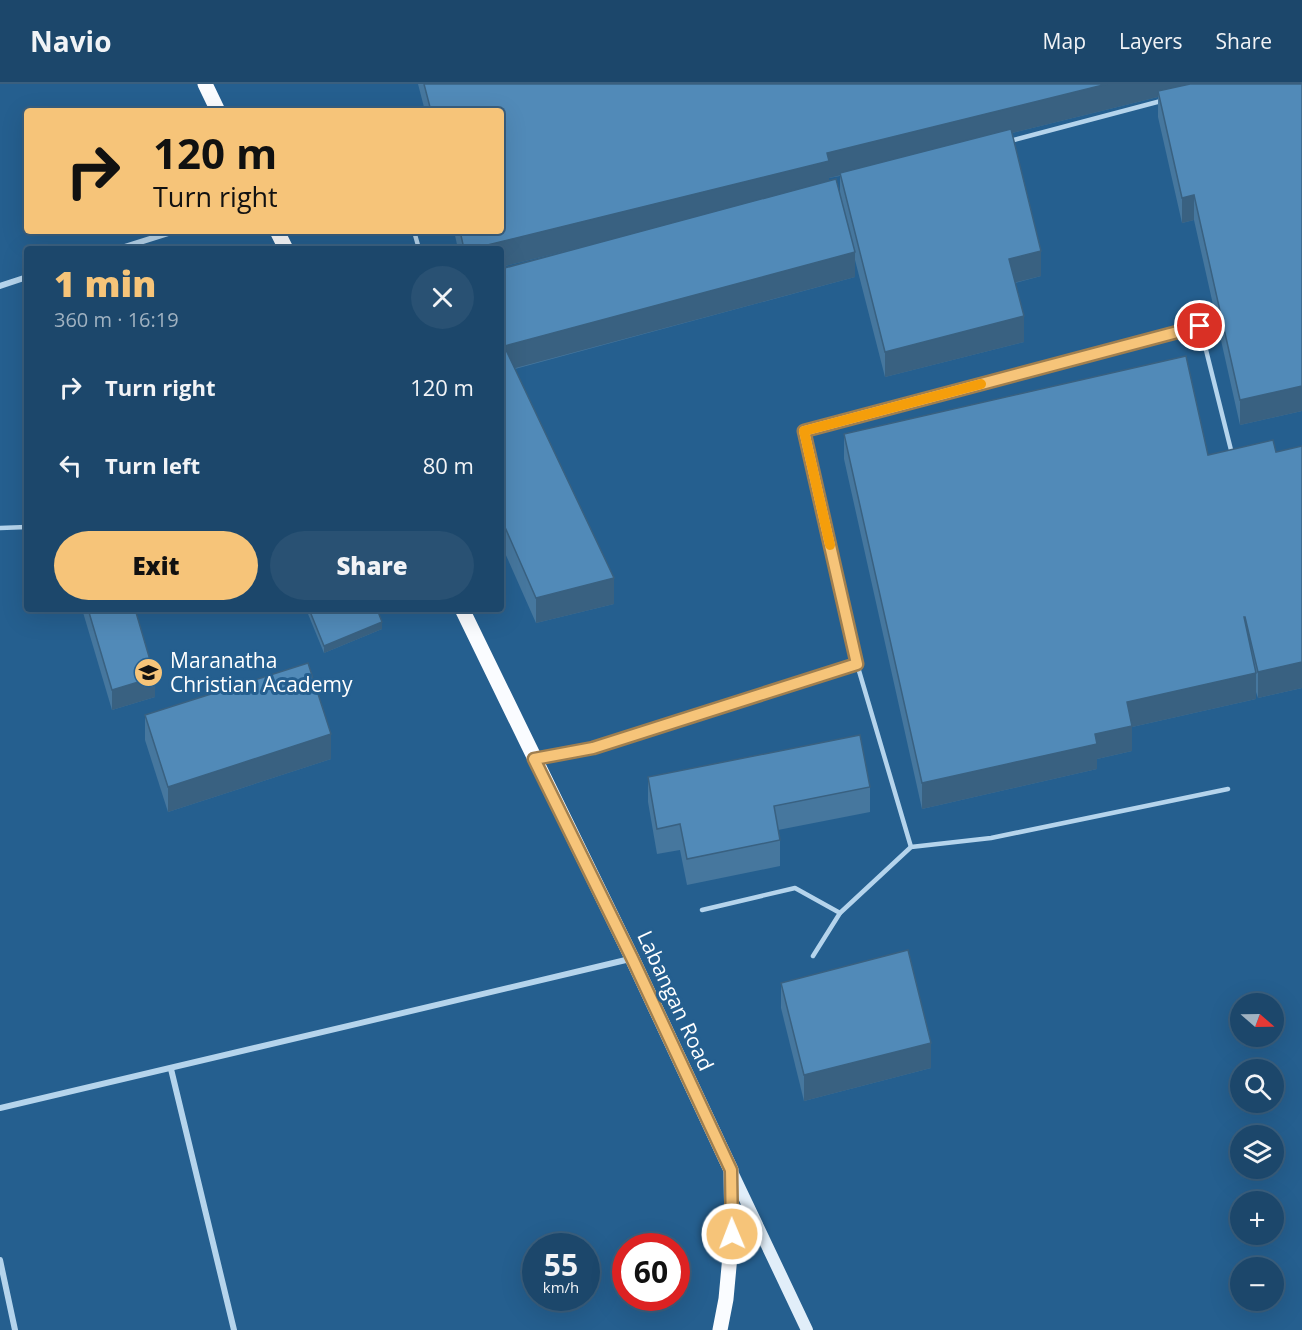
<!DOCTYPE html>
<html lang="en">
<head>
<meta charset="utf-8">
<style>
  :root { --surface:#1c476b; --page:#295173; --text:#f1f3f6; --muted:#a0b2c1; --line:#3a5f7e; --accent:#f6c479 }
  body { margin:0; font-family:"Open Sans",sans-serif; background:var(--page); color:var(--text); height:100vh; display:flex; flex-direction:column; font-size:22px; white-space:nowrap }
  * { box-sizing:border-box; margin:0 }
  p { font-size:20px; color:var(--muted) }
  .icon { flex:none; width:33px; height:33px; fill:none; stroke:currentColor; stroke-width:2; stroke-linecap:round; stroke-linejoin:round }
  .map { position:relative; flex:1; overflow:hidden }
  .panel { position:absolute; left:24px; top:162px; width:480px; height:366px; display:flex; flex-direction:column; background:var(--surface); border-radius:6px; box-shadow:0 6px 24px #0002,0 0 0 2px var(--line) }
  .panel>* { flex:none }
  .banner { position:absolute; left:24px; top:24px; width:480px; height:126px; border-radius:6px; box-shadow:0 6px 24px #0002,0 0 0 2px var(--line); background:#f6c479; color:#111; overflow:hidden }
  .needle { width:39px; rotate:110deg }
  .fabs { position:absolute; left:1230px; top:909px; display:grid; gap:12px }
  .fabs a { display:grid; place-items:center; width:54px; height:54px; border-radius:50%; background:var(--surface); box-shadow:0 6px 24px #0002,0 0 0 2px var(--line); font-size:30px }
  .speed { position:absolute; left:522px; top:1149px; display:flex; gap:12px; font-size:30px; font-weight:700; text-align:center }
  .speed>* { display:grid; place-content:center; width:78px; height:78px; border-radius:50%; background:var(--surface); box-shadow:0 6px 24px #0002,0 0 0 2px var(--line); line-height:1 }
  .speed small { font-size:15px; font-weight:400 }
  .speed .limit { border:9px solid #d22; background:#fff; color:#111 }
  .pin { position:absolute; display:grid; place-items:center; width:51px; height:51px; color:#fff; margin:-26px; border:3px solid #fff; border-radius:50%; box-shadow:0 2px 6px #0007 }
  .me { position:absolute; width:66px; margin:-33px; rotate:359deg; stroke-linejoin:round; filter:drop-shadow(0 0 4px #0008) }
  .turn { display:flex; align-items:center; gap:21px; height:126px; padding:0 30px; font-size:27px }
  .turn .icon { width:78px; height:78px; stroke-width:2.5 }
  .turn b { display:block; font-size:42px; line-height:51px }
  .round { display:grid; place-items:center; flex:none; width:63px; height:63px; border-radius:32px; background:var(--page) }
  .headline { display:flex; align-items:center; justify-content:space-between; height:102px; padding:0 30px }
  h1 { font-size:36px; font-weight:800; line-height:45px; color:var(--accent) }
  .cta { display:flex; gap:12px; margin-top:auto; padding:12px 30px }
  .cta a { flex:1; height:69px; border-radius:36px; background:var(--accent); color:#111; font-size:24px; font-weight:800; line-height:69px; text-align:center }
  .cta a+a { background:var(--page); color:var(--text) }
  ul { padding:0; list-style:none }
  li { display:flex; align-items:center; gap:18px; height:78px; padding:0 30px }
  li div { flex:1 }
  li b { display:block; font-size:22px }
  li em { font-style:normal }
  header { display:flex; align-items:center; gap:36px; box-sizing:border-box; height:84px; padding:0 30px; background:var(--surface); border-bottom:2px solid var(--line) }
  header strong { font-size:28px }
  nav { display:flex; gap:33px; margin-inline-start:auto; font-size:21px }
  .map>svg:first-child { display:block }
</style>
</head>
<body>
<header>
<strong>Navio</strong>
<nav><a>Map</a><a>Layers</a><a>Share</a></nav>
</header>
<div class="map">
<svg width="1302" height="1246" viewBox="0 0 1302 1246">
  <rect width="100%" height="100%" fill="#255f8f"/>
  <g fill="none" stroke-linecap="round" stroke-linejoin="round">
    <g stroke="#b5d4ec" stroke-width="4.5">
      <path d="M373,27l7,-2v2"/>
      <path d="M1010,57l151,-40"/>
      <path d="M414,147l5,18"/>
      <path d="M0,444l27,-1"/>
      <path d="M857,580l54,183"/>
      <path d="M537,675l56,-11 264,-84 -53,-233 396,-105 32,128"/>
      <path d="M702,826l93,-22 45,25"/>
      <path d="M813,872l27,-43 71,-66 80,-9 237,-49"/>
    </g>
    <g stroke="#b5d4ec" stroke-width="6">
      <path d="M118,165l57,-18"/>
      <path d="M0,202l27,-9"/>
      <path d="M171,985l63,261"/>
      <path d="M0,1024c210,-48 420,-100 630,-149"/>
      <path d="M0,1176l15,70"/>
    </g>
    <path stroke="#e1eef9" stroke-width="12" d="M733,1090l74,156"/>
    <g stroke="#fafcff" stroke-width="15">
      <path d="M205,0l13,27"/>
      <path d="M277,147l9,18"/>
      <path d="M462,525l170,349 99,212 1,64 -6,65 -6,31"/>
    </g>
  </g>
  <g fill="#46779e" fill-rule="evenodd">
    <path d="M418,0h884v327l-62,14 -46,-205 -12,3 -24,-106v-20l-146,36 29,143 -26,7 9,59 -139,35 -30,-117v17l-340,92 99,235 -78,19 -35,-79v-275l93,-25 -93,23v-18h-43l-4,-18h47v-120h-76zM840,92v17l-11,-12v-3z"/>
    <path d="M844,350l364,21 68,-3 26,-6v242l-44,10 -2,-6v7l-124,28v24l-35,8v10l-175,40 -78,-350z"/>
    <path d="M82,525h53l20,88 -43,13z"/>
    <path d="M306,525h71l5,20 -58,24z"/>
    <path d="M145,631l186,44 -163,53 -23,-72z"/>
    <path d="M648,693l222,10v25l-92,18 2,10v26l-93,19 -7,-35 -23,4 -9,-52z"/>
    <path d="M781,899l150,85 -127,33 -23,-93z"/>
  </g>
  <g fill="#396181">
    <path d="M1107,0h103l-52,7v6l-329,81v8l-328,81v-18h-30l356,-96z"/>
    <path d="M1194,111v25l-12,3v-25z"/>
    <path d="M1041,167v25l-32,8v-25z"/>
    <path d="M855,168v25l-354,95v-25z"/>
    <path d="M1024,232v26l-139,35v-25z"/>
    <path d="M1302,302v25l-62,14v-25z"/>
    <path d="M614,494v26l-78,19v-25z"/>
    <path d="M382,538v7l-58,24v-7z"/>
    <path d="M1302,578v26l-44,10v-26z"/>
    <path d="M1256,589v26l-124,28v24l-35,8v10l-175,40v-26l173,-49 32,-32z"/>
    <path d="M155,593v20l-43,13v-20z"/>
    <path d="M331,650v25l-163,53v-25z"/>
    <path d="M931,959v25l-127,33v-26z"/>
  </g>
  <g fill="#518ab8" stroke="#396181" stroke-width="1.5">
    <path d="M424,0h683l-280,69 2,8 -358,88h-7l-4,-18h41v-120h-70z"/>
    <path d="M1190,0h112v302l-62,14 -46,-205 -12,3 -24,-107z"/>
    <path d="M1011,45l30,122 -32,8 15,57 -139,36 -45,-179z"/>
    <path d="M836,95l19,73 -354,95v-78z"/>
    <path d="M501,264h4l109,230 -78,20 -35,-80z"/>
    <path d="M1186,272l22,99 65,-15 3,12 26,-6v216l-44,10 -13,-55h-1l12,56 -129,29 5,24 -37,8 2,10 -175,39 -78,-349z"/>
    <path d="M88,525h47l20,68 -43,13z"/>
    <path d="M309,525h68l5,13 -58,24z"/>
    <path d="M308,579l23,71 -163,53 -23,-72z"/>
    <path d="M860,651l10,52 -96,19 6,34 -93,19 -7,-35 -23,5 -9,-52z"/>
    <path d="M908,866l23,93 -127,32 -23,-92z"/>
  </g>
  <g fill="none" stroke-linecap="round" stroke-linejoin="round">
    <defs>
      <path id="route" d="M732,1150l-1,-64 -99,-212 -98,-199 59,-11 264,-84 -53,-233 396,-105"/>
    </defs>
    <use href="#route" stroke="#a07f4f" stroke-width="15"/>
    <use href="#route" stroke="#f6c479" stroke-width="10"/>
    <path stroke="#f59e0b" stroke-width="10" d="M830,461l-26,-114 177,-47"/>
  </g>
  <defs>
    <symbol id="school-disc" viewBox="-11 -11 22 22"><circle r="9.5" fill="#f6c479" stroke="#255f8f"/><path d="M0-5L7-2L0 1L-7-2ZM-4 1L0 2.5L4 1V4Q0 6-4 4Z" fill="#111"/></symbol>
  </defs>
  <g fill-rule="evenodd">
    <use href="#school-disc" x="132" y="572" width="33" height="33"/>
  </g>
  <g text-anchor="middle" stroke-width="6" stroke-linejoin="round" paint-order="stroke">
    <g font-size="21" fill="#fff" stroke="#255f8f" text-anchor="start">
      <text x="170" y="584">Maranatha<tspan x="170" dy="24">Christian Academy</tspan></text>
    </g>
    <g font-size="21" fill="#fff" stroke="#255f8f">
      <text transform="translate(675 917) rotate(65)" y="7">Labangan Road</text>
    </g>
  </g>
</svg>
<div class="fabs">
<a><svg class="needle" viewBox="-14 -14 28 28"><path d="M0-13l5 13h-10z" fill="#e53935"/><path d="M0 13l5-13h-10z" fill="#a0b2c1"/></svg></a>
<a><svg class="icon" aria-label="search" viewBox="0 0 24 24"><circle cx="10" cy="10" r="6"/><path d="M15 15l6 6"/></svg></a>
<a><svg class="icon" aria-label="layers" viewBox="0 0 24 24"><path d="M12 4l9 5-9 5-9-5zM3 14l9 5 9-5"/></svg></a>
<a>+</a>
<a>−</a>
</div>
<div class="speed"><div>55<small>km/h</small></div><div class="limit">60</div></div>
<div class="pin" style="left:1200px;top:242px;background:#d93025"><svg class="icon" aria-label="arrive" viewBox="0 0 24 24"><path d="M6 21V4h12l-3 4 3 4H6"/></svg></div>
<svg class="me" style="left:732px;top:1150px" viewBox="-20 -20 40 40"><circle r="17" fill="#f6c479" stroke="#fff" stroke-width="3"/><path d="M0-11L8 9 0 5-8 9z" fill="#fff"/></svg>
<div class="banner">
<div class="turn"><svg class="icon" aria-label="right" viewBox="0 0 24 24"><path d="M7 20v-9h11M14 6l5 5-5 5"/></svg><div><b>120 m</b>Turn right</div></div>
</div>
<section class="panel">
<div class="headline"><div><h1>1 min</h1><p>360 m · 16:19</p></div><a class="round"><svg class="icon" aria-label="close" viewBox="0 0 24 24"><path d="M6 6l12 12M18 6L6 18"/></svg></a></div>
<ul>
<li><svg class="icon" aria-label="right" viewBox="0 0 24 24"><path d="M7 20v-9h11M14 6l5 5-5 5"/></svg><div><b>Turn right</b></div><em>120 m</em></li>
<li><svg class="icon" aria-label="left" viewBox="0 0 24 24"><path d="M17 20v-9H6M10 6l-5 5 5 5"/></svg><div><b>Turn left</b></div><em>80 m</em></li>
</ul>
<div class="cta"><a>Exit</a><a>Share</a></div>
</section>
</div>
</body>
</html>
